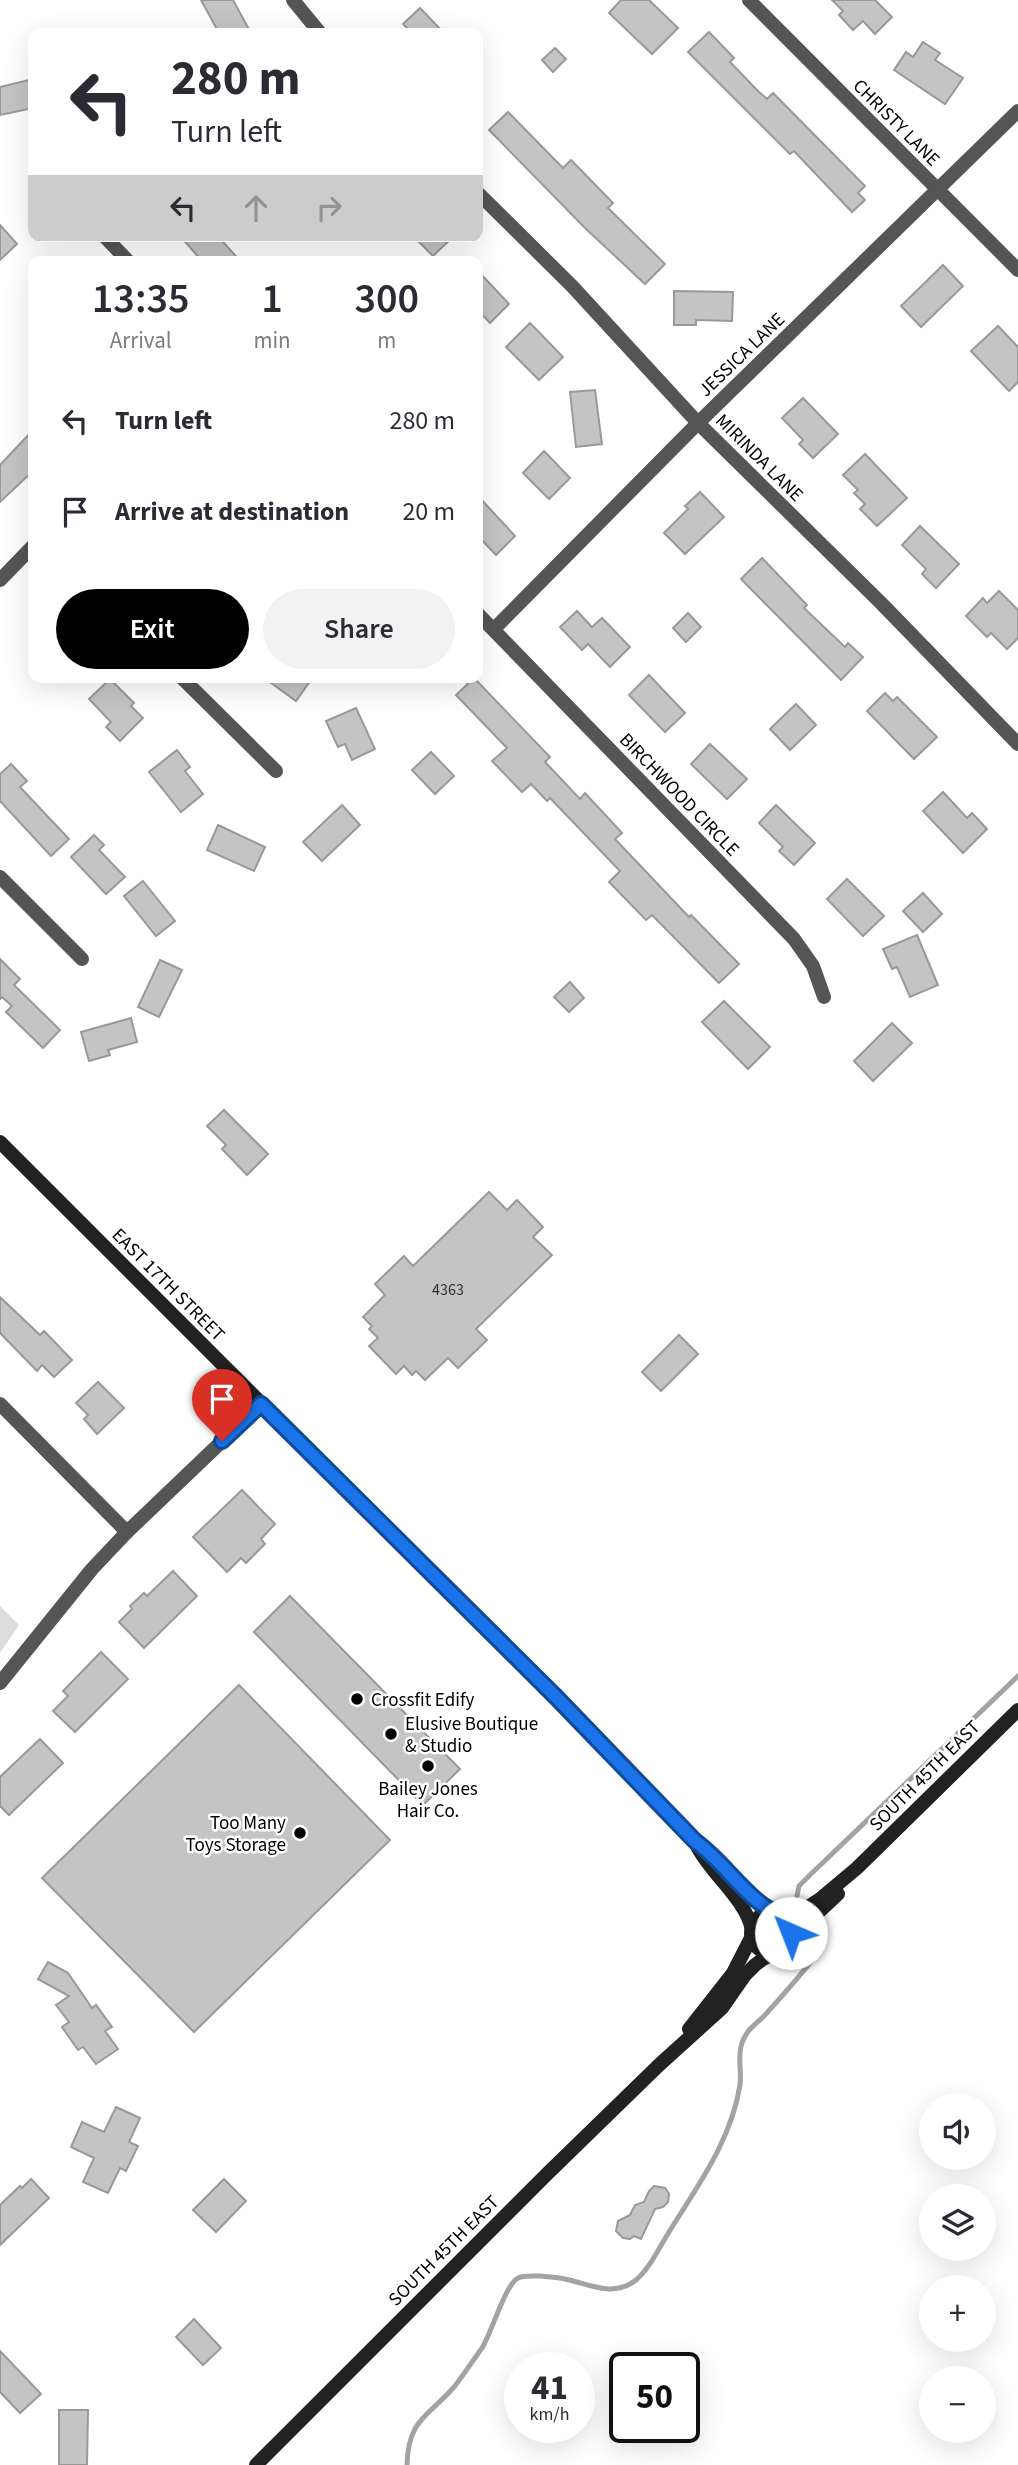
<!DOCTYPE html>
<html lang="en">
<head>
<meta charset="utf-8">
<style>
  :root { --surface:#fff; --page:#f2f2f3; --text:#2b2b33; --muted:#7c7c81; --accent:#000 }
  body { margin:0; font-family:"Source Sans 3",sans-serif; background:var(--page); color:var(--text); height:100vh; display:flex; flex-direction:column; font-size:26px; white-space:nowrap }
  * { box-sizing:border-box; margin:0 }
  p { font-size:23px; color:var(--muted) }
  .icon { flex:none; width:38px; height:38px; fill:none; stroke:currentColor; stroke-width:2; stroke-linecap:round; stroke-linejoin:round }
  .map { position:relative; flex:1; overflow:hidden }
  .drawer { position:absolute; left:28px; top:256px; width:455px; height:427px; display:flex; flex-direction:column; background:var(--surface); border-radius:14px; box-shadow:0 7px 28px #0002 }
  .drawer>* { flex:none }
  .top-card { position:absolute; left:28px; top:28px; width:455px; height:214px; border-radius:14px; box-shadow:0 7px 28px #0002; background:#fff; color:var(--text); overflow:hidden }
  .tools { position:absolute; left:919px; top:2093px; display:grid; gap:14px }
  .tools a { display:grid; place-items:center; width:77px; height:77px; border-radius:50%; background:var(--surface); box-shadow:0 7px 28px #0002; font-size:35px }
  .speed { position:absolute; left:504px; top:2352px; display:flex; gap:14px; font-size:35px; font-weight:700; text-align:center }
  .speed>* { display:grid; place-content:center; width:91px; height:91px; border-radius:50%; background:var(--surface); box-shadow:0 7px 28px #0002; line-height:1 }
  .speed small { font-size:18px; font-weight:400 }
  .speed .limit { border:4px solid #111; border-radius:10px; background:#fff; color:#111 }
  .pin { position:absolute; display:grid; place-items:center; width:60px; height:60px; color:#fff; margin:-72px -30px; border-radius:50% 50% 50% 0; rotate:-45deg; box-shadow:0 0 7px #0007 }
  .pin .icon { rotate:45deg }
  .me { position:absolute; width:77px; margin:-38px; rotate:316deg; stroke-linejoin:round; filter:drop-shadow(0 0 5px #0008) }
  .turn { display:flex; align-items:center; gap:24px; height:147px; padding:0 28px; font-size:32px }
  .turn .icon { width:91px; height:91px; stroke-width:2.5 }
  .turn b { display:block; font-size:49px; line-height:60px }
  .lanes { display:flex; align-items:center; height:66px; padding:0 28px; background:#0003; justify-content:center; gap:35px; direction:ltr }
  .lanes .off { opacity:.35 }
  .eta { display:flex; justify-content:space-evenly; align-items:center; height:119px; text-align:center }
  .eta b { font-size:42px; font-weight:600; line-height:49px }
  .action { display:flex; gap:14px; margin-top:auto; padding:14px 28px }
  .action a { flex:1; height:80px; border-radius:42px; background:var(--accent); color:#fff; font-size:28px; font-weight:600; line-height:80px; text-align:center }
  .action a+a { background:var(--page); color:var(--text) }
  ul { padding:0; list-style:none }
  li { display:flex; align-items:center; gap:21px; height:91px; padding:0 28px }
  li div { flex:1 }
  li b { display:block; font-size:26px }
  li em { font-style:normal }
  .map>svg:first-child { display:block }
</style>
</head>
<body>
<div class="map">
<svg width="1018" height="2465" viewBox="0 0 1018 2465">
  <rect width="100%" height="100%" fill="#fff"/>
  <path fill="#dcdcdc" d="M0,1606l19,19 -19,28z"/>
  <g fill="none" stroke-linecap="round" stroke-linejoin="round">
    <g stroke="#a3a3a3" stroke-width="5">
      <path d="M797,1896l2,-10 13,-13 206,-197"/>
      <path d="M407,2465c1,-46 21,-48 47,-78 8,-10 20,-28 28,-39 10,-16 23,-63 36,-70 6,-3 15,-2 21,-2 9,1 18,1 26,3 24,5 49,19 71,1 14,-12 23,-32 33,-48 29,-47 62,-91 71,-147 2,-14 -3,-28 2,-42 4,-13 14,-19 23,-28 19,-21 38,-42 55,-65l2,-10 -2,-9"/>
    </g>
  </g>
  <g fill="#c4c4c4" stroke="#999" stroke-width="2">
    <path d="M201,0h32l18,33h-32z"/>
    <path d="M621,0h28l29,28 -26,26 -43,-41z"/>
    <path d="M832,0h43l17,17 -17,17 -12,-13 -10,9 -14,-15 4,-4z"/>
    <path d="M420,8l24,25h-32l-9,-9z"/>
    <path d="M709,32l25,26 -4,4 29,30 8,7 6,-6 92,93 -7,7 7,7 -13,12 -58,-61 -4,3 -102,-102z"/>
    <path d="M923,42l17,11 -5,7 28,18 -18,26 -51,-34 12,-18 7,5z"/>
    <path d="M555,48l11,11 -13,13 -11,-12z"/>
    <path d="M33,79v29l-33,7v-28z"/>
    <path d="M508,112l55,56 8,-8 42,43 -5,5 57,56 -20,20 -59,-55 -97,-99z"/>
    <path d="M0,225l17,19 -17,16z"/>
    <path d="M180,236h38l22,25h-38z"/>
    <path d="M413,236h41l-21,20z"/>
    <path d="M943,265l20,21 -42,41 -20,-21z"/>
    <path d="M478,271l31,33 -19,19 -12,-13z"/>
    <path d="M674,291l59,1 -1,29 -36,-1v5h-22z"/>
    <path d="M530,323l33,34 -24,23 -33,-33z"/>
    <path d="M998,326l20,21v35l-9,9 -38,-40z"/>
    <path d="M595,390l7,54 -26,3 -6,-55z"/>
    <path d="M803,398l35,36 -25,24 -14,-14 4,-4 -21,-22z"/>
    <path d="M33,430v41l-33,31v-37z"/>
    <path d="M544,451l26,27 -21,21 -26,-26z"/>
    <path d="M865,454l42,44 -30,28 -17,-17 5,-5 -11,-11 4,-3 -15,-15z"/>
    <path d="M700,492l24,25 -39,37 -21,-21 24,-24 -3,-3z"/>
    <path d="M478,496l37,40 -19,19 -18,-19z"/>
    <path d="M920,526l39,38 -23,24 -14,-14 4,-5 -24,-24z"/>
    <path d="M762,558l45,47 -3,3 41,39 3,-4 15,14 -22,23 -100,-101z"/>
    <path d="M999,591l19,19v28l-11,11 -16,-16 -4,4 -21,-21 17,-18 4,5z"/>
    <path d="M577,611l15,16 10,-9 28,29 -20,20 -22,-23 -6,6 -22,-23z"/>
    <path d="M688,613l13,14 -15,15 -13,-14z"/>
    <path d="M649,675l36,38 -20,19 -36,-37z"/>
    <path d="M263,677h50l-17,24z"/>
    <path d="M474,678l76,79 -5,5 35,37 5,-6 37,40 -7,6 74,78 2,-2 48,49 -20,19 -67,-68 -6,5 -37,-38 11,-11 -70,-73 -3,3 -16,-17 -9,8 -30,-31 15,-13 -51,-53z"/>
    <path d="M110,679l24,24 -3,3 12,12 -23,23 -14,-14 5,-5 -22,-23z"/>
    <path d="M885,693l8,8 4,-4 40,40 -23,22 -47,-48z"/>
    <path d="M796,704l20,21 -26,25 -20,-21z"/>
    <path d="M356,708l19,41 -23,11 -7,-16 -7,3 -12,-26z"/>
    <path d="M710,744l37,35 -20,20 -36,-35z"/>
    <path d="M177,750l13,17 -5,4 18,23 -22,18 -32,-40z"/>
    <path d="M431,752l23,24 -19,18 -23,-24z"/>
    <path d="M11,764l16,17 -7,6 49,52 -18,17 -51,-55v-27z"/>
    <path d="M943,792l24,26 5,-5 15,16 -24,24 -40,-42z"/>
    <path d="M342,805l18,20 -38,36 -19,-19z"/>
    <path d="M776,805l39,38 -21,22 -15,-14 4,-4 -24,-24z"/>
    <path d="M218,825l47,22 -11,24 -47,-21z"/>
    <path d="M94,835l10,10 -5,5 26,27 -19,17 -35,-37z"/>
    <path d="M847,879l37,37 -21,20 -36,-37z"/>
    <path d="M143,881l32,40 -19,15 -32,-40z"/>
    <path d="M923,893l19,21 -19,18 -20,-21z"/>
    <path d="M917,935l21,50 -28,12 -13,-30 -5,2 -9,-20z"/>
    <path d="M0,959l20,20 -6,6 46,45 -17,18 -37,-36 6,-6 -10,-9 -2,2z"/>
    <path d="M160,960l22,10 -23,47 -21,-10z"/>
    <path d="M570,982l14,16 -15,14 -15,-15z"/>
    <path d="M724,1001l46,46 -22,22 -46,-47z"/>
    <path d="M131,1018l6,24 -29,8 2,5 -21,6 -8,-29z"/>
    <path d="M892,1023l20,20 -39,38 -19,-20z"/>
    <path d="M224,1110l44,44 -21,21 -25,-26 4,-4 -19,-19z"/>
    <path d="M489,1192l18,18 10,-10 26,27 -10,10 19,18 -76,74 11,11 -29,28 -10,-10 -23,22 -9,-9 -4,4 -8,-9 -8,8 -27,-28 9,-8 -9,-9 3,-3 -9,-9 22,-22 -10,-11 29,-28 9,10z"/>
    <path d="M0,1297l40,38 4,-4 28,29 -18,17 -12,-12 -5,6 -37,-38z"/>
    <path d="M679,1335l19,19 -37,37 -19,-19z"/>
    <path d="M98,1382l26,26 -27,26 -13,-15 4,-4 -12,-12z"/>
    <path d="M242,1490l33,34 -14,15 4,5 -19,19 -5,-5 -14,14 -34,-35z"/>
    <path d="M173,1571l24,25 -53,52 -25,-26 13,-13 -2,-3 14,-13 3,3z"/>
    <path d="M290,1596l170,173 -37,36 -169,-173z"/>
    <path d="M101,1652l27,27 -53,53 -22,-21 15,-15 -5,-5z"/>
    <path d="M239,1685l151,155 -196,192 -152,-154z"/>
    <path d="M40,1739l23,24 -54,52 -9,-9v-29z"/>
    <path d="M48,1962l20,11 24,35 4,-3 16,22 -7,4 13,18 -22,15 -13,-17 -5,3 -16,-23 7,-5 -13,-17 13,-9 -31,-17z"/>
    <path d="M116,2107l24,11 -11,24 9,4 -12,25 -6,-3 -12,25 -25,-11 11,-24 -23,-11 11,-25 22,10z"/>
    <path d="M31,2179l18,19 -49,47v-40l20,-19 2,2z"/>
    <path d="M224,2179l22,22 -30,31 -23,-22z"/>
    <path d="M654,2186l11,2 4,6 -1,8 -5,5 -8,2 -14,30 -7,-3 -4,3 -7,-1 -7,-7 2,-10 12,-6 5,-10 9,-3 5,-11z"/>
    <path d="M194,2319l27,29 -18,17 -27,-28z"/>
    <path d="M0,2351l41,43 -21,19 -20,-21z"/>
    <path d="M59,2410h29l-1,55h-28z"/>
  </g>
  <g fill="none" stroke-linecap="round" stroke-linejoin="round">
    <g stroke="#555" stroke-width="14">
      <path d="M293,0l27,33"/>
      <path d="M749,0l269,270"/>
      <path d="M478,193l94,93 126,137 183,180 137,141"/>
      <path d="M104,236l24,25"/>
      <path d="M0,580l33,-34"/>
      <path d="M478,614l316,325 19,27 11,31"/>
      <path d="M494,629l204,-206 320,-312"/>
      <path d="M181,677l95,94"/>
      <path d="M0,877l82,82"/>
      <path d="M0,1404l127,128"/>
      <path d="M0,1683l92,-114 35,-37 134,-128"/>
    </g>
    <g stroke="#222" stroke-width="14">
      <path d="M0,1142l555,555 140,144c30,21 49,53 81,73"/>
      <path d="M697,1846c14,28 49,53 55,84"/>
      <circle cx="771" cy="1933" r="20"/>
      <path d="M777,1914l23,-2 20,-13 37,-31 161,-158"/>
      <path d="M790,1939l48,-45"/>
      <path d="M689,2029l44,-56 19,-37"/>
      <path d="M256,2465l291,-291 112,-109 63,-57 23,-33 10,-10 8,-6 15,-7"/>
    </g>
  </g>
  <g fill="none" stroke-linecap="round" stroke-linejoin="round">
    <defs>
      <path id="route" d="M222,1441l39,-37 294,292 140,145c25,18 41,43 65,62 12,10 28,13 31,30"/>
    </defs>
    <use href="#route" stroke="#114b97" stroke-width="18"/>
    <use href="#route" stroke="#1a73e8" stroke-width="12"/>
  </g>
  <g fill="#000" stroke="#fff" stroke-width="2.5">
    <circle cx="357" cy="1699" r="7"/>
    <circle cx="391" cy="1734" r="7"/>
    <circle cx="428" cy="1766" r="7"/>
    <circle cx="300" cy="1833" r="7"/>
  </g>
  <g text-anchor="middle" stroke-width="5" stroke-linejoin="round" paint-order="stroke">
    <g font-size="16" fill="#313131">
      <text x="448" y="1295">4363</text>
    </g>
    <g font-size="19" fill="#000" stroke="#fff">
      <text transform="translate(897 122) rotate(45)" y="7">CHRISTY LANE</text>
      <text transform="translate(741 354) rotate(-44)" y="7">JESSICA LANE</text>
      <text transform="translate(760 457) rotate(45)" y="7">MIRINDA LANE</text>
      <text transform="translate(680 794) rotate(46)" y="7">BIRCHWOOD CIRCLE</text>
      <text transform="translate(169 1284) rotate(45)" y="7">EAST 17TH STREET</text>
      <text transform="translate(924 1775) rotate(-45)" y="7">SOUTH 45TH EAST</text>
      <text transform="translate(443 2250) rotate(-45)" y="7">SOUTH 45TH EAST</text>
    </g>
    <g font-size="19" fill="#000" stroke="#fff" text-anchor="start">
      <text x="371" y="1706">Crossfit Edify</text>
      <text x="405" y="1730">Elusive Boutique<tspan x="405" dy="22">&amp; Studio</tspan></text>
      <text x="428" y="1795" text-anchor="middle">Bailey Jones<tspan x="428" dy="22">Hair Co.</tspan></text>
      <text x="286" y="1829" text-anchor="end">Too Many<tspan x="286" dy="22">Toys Storage</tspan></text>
    </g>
  </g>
</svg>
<div class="tools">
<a><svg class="icon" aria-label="sound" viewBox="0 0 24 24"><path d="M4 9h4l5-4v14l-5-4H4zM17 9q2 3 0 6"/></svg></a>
<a><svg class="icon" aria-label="layers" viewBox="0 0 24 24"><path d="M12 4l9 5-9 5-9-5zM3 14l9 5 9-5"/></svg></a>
<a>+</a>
<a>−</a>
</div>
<div class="speed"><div>41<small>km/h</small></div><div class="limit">50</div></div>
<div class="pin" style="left:222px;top:1441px;background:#d93025"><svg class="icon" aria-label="arrive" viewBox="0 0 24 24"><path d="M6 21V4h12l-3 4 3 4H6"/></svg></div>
<svg class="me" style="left:791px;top:1933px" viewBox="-20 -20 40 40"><circle r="19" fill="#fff"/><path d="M0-13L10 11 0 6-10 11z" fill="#1a73e8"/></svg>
<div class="top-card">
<div class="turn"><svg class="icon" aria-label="left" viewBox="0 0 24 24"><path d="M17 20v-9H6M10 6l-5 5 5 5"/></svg><div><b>280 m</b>Turn left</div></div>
<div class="lanes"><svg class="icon" aria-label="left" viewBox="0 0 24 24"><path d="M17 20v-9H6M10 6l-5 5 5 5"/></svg><svg class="icon off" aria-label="ahead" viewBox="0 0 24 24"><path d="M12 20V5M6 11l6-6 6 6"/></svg><svg class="icon off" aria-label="right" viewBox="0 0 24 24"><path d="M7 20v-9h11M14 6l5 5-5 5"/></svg></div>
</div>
<section class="drawer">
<div class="eta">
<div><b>13:35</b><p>Arrival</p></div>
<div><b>1</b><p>min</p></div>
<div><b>300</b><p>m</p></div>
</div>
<ul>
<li><svg class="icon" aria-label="left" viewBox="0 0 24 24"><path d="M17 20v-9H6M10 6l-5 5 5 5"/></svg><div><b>Turn left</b></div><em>280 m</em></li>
<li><svg class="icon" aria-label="arrive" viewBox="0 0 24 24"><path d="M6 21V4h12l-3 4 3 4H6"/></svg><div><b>Arrive at destination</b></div><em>20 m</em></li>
</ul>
<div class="action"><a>Exit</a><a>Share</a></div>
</section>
</div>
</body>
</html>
